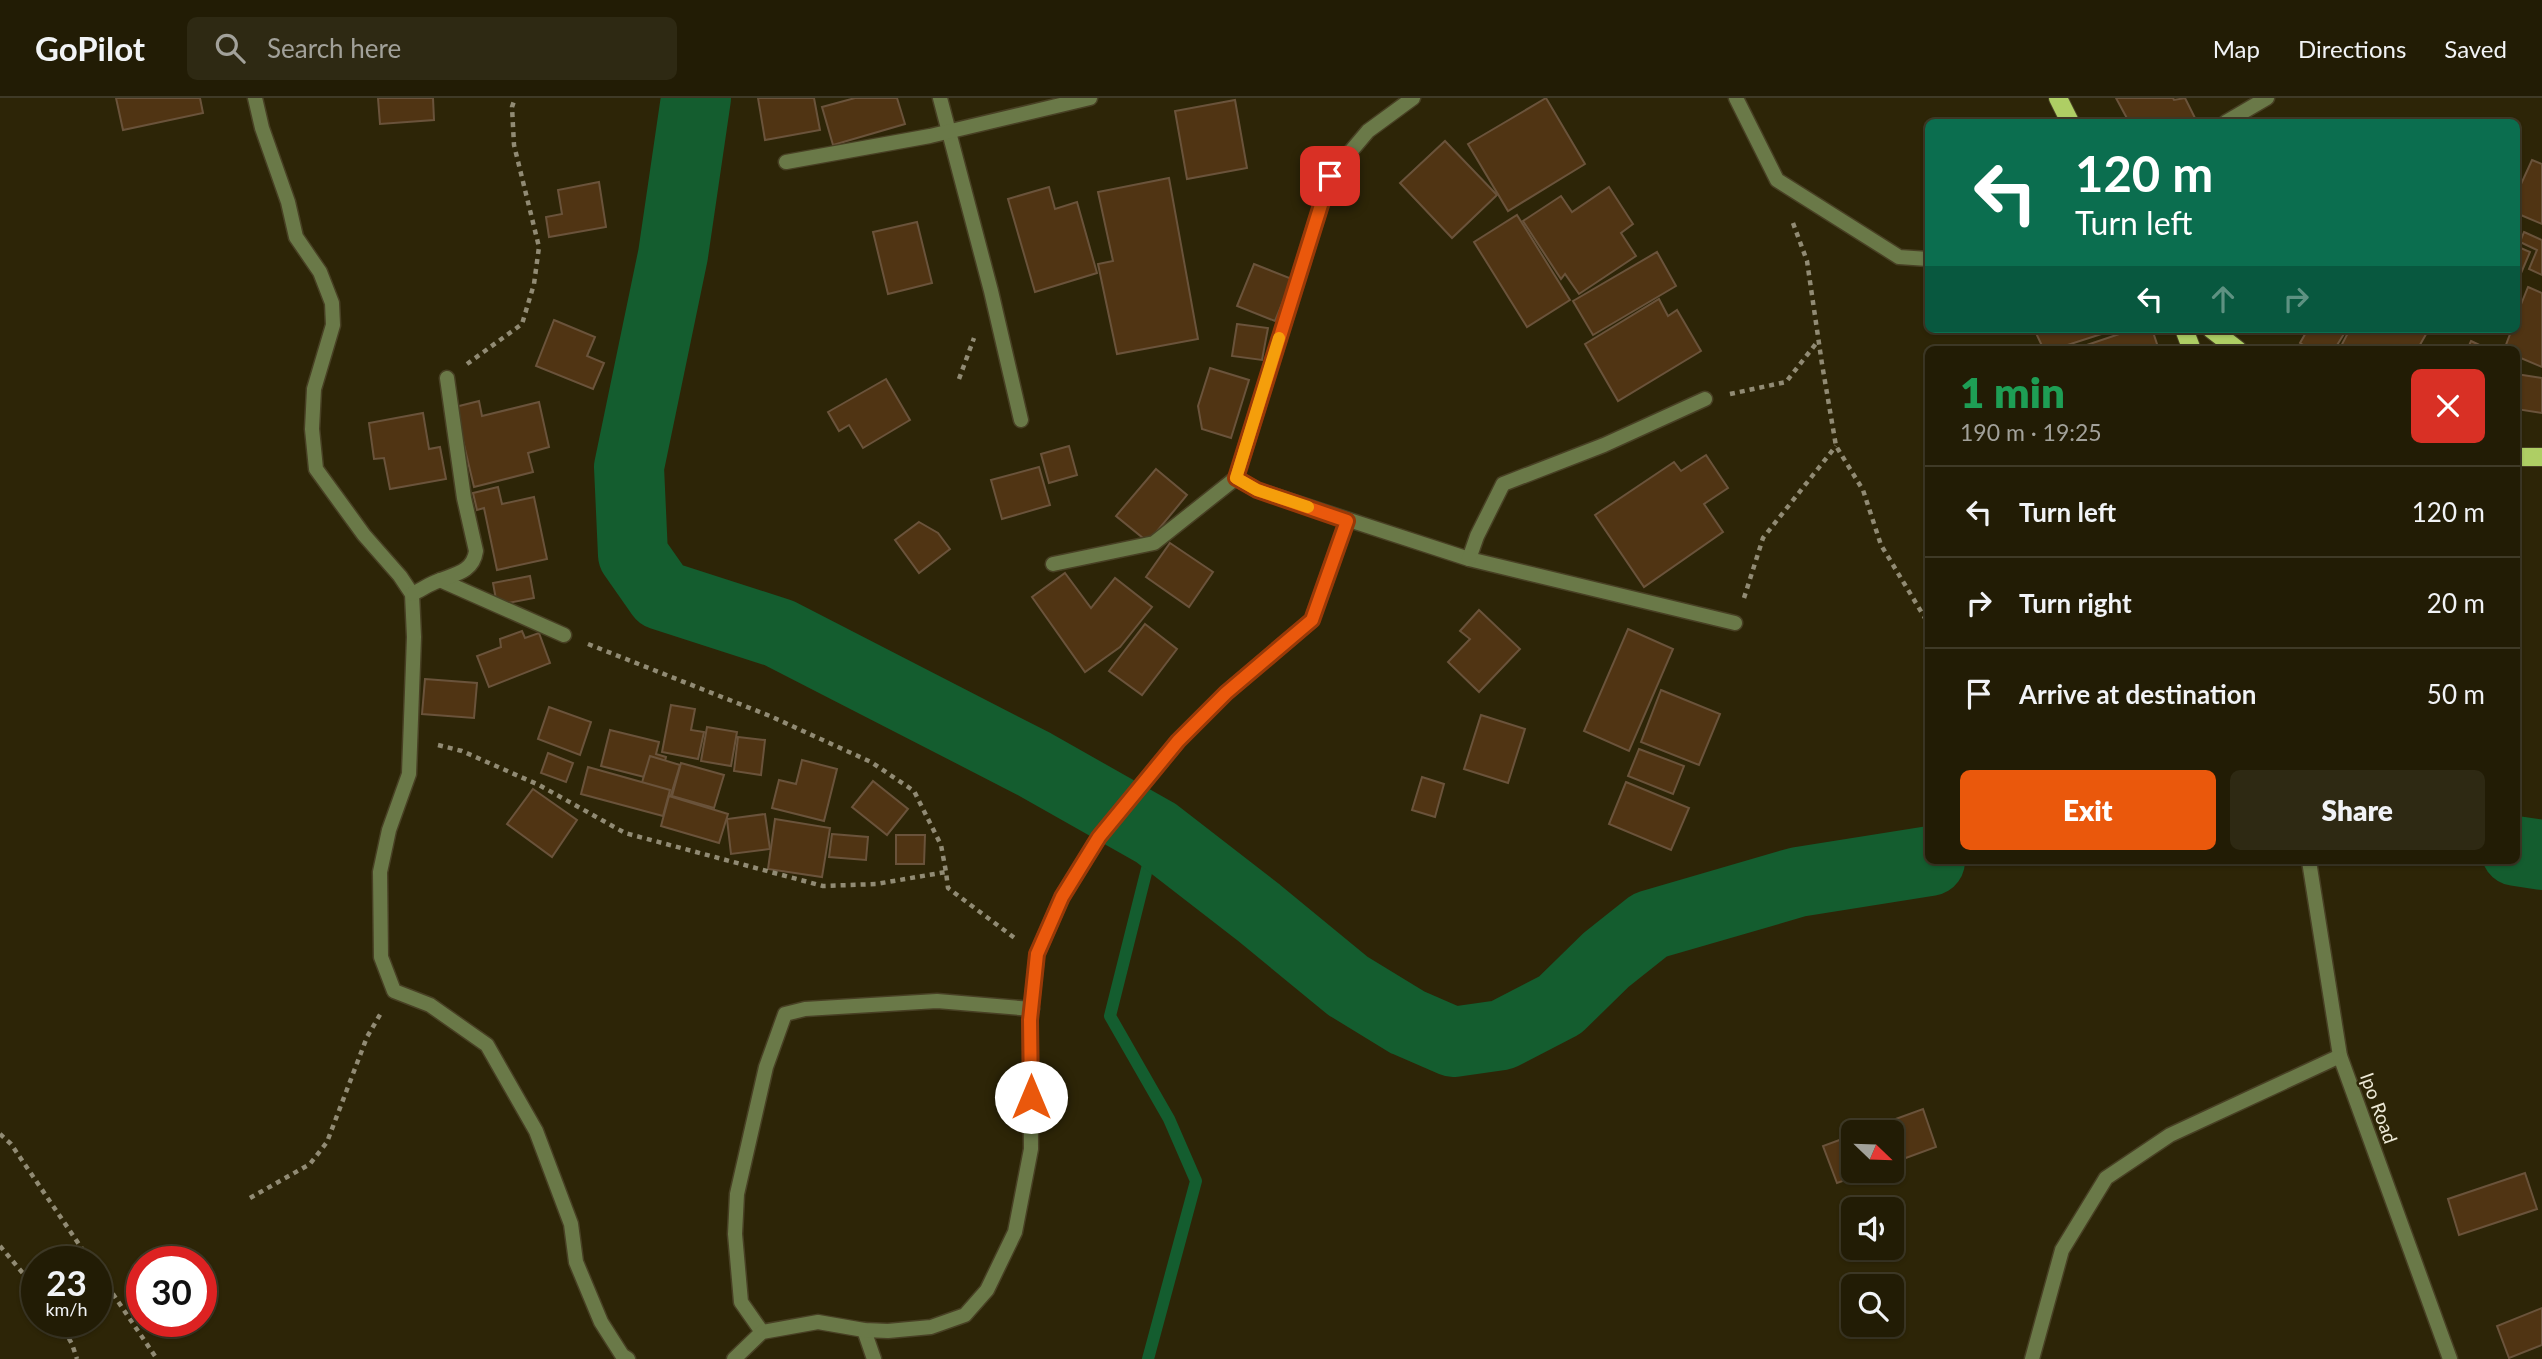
<!DOCTYPE html>
<html lang="en">
<head>
<meta charset="utf-8">
<style>
  :root { --surface:#221c05; --page:#2e2913; --text:#f1f3f6; --muted:#a2a19a; --line:#3f3a27; --accent:#ea580c }
  body { margin:0; font-family:Lato,sans-serif; background:var(--page); color:var(--text); height:100vh; display:flex; flex-direction:column; font-size:26px; white-space:nowrap }
  * { box-sizing:border-box; margin:0 }
  p { font-size:23px; color:var(--muted) }
  .icon { flex:none; width:38px; height:38px; fill:none; stroke:currentColor; stroke-width:2; stroke-linecap:round; stroke-linejoin:round }
  .map { position:relative; flex:1; overflow:hidden }
  .sheet { position:absolute; left:1925px; top:248px; width:595px; height:518px; display:flex; flex-direction:column; background:var(--surface); border-radius:10px; box-shadow:0 2px 5px #0004,0 0 0 2px var(--line) }
  .sheet>* { flex:none }
  .banner { position:absolute; left:1925px; top:21px; width:595px; height:214px; border-radius:10px; box-shadow:0 2px 5px #0004,0 0 0 2px var(--line); background:#0b6e4f; color:#fff; overflow:hidden }
  .needle { width:46px; rotate:113deg }
  .fabs { position:absolute; left:1841px; top:1022px; display:grid; gap:14px }
  .fabs a { display:grid; place-items:center; width:63px; height:63px; border-radius:10px; background:var(--surface); box-shadow:0 2px 5px #0004,0 0 0 2px var(--line); font-size:35px }
  .speed { position:absolute; left:21px; top:1148px; display:flex; gap:14px; font-size:35px; font-weight:700; text-align:center }
  .speed>* { display:grid; place-content:center; width:91px; height:91px; border-radius:50%; background:var(--surface); box-shadow:0 2px 5px #0004,0 0 0 2px var(--line); line-height:1 }
  .speed small { font-size:18px; font-weight:400 }
  .speed .limit { border:10px solid #d22; background:#fff; color:#111 }
  .pin { position:absolute; display:grid; place-items:center; width:60px; height:60px; color:#fff; margin:-30px; border-radius:14px; box-shadow:0 4px 10px #0006 }
  .me { position:absolute; width:77px; margin:-38px; rotate:0deg; stroke-linejoin:round; filter:drop-shadow(0 0 5px #0008) }
  .turn { display:flex; align-items:center; gap:24px; height:147px; padding:0 35px; font-size:32px }
  .turn .icon { width:91px; height:91px; stroke-width:2.5 }
  .turn b { display:block; font-size:49px; line-height:60px }
  .lanes { display:flex; align-items:center; height:66px; padding:0 35px; background:#0003; justify-content:center; gap:35px; direction:ltr }
  .lanes .off { opacity:.35 }
  .round { display:grid; place-items:center; flex:none; width:74px; height:74px; border-radius:10px; background:var(--page) }
  .overview { display:flex; align-items:center; justify-content:space-between; height:119px; padding:0 35px }
  h1 { font-size:42px; font-weight:800; line-height:52px; color:#1e9e55 }
  .button { display:flex; gap:14px; margin-top:auto; padding:14px 35px }
  .button a { flex:1; height:80px; border-radius:10px; background:var(--accent); color:#fff; font-size:28px; font-weight:800; line-height:80px; text-align:center }
  .button a+a { background:var(--page); color:var(--text) }
  ul { padding:0; list-style:none }
  li { display:flex; align-items:center; gap:21px; height:91px; padding:0 35px; border-top:2px solid var(--line) }
  li div { flex:1 }
  li b { display:block; font-size:26px }
  li em { font-style:normal }
  header { display:flex; align-items:center; gap:42px; box-sizing:border-box; height:98px; padding:0 35px; background:var(--surface); border-bottom:2px solid var(--line) }
  header strong { font-size:33px }
  nav { display:flex; gap:38px; margin-inline-start:auto; font-size:24px }
  .search { width:490px; height:63px; background:var(--page); display:flex; align-items:center; gap:18px; box-sizing:border-box; padding:0 24px; border-radius:10px; color:var(--muted); font-size:26px }
  .map>svg:first-child { display:block }
</style>
</head>
<body>
<header>
<strong>GoPilot</strong>
<div class="search"><svg class="icon" aria-label="search" viewBox="0 0 24 24"><circle cx="10" cy="10" r="6"/><path d="M15 15l6 6"/></svg>Search here</div>
<nav><a>Map</a><a>Directions</a><a>Saved</a></nav>
</header>
<div class="map">
<svg width="2542" height="1261" viewBox="0 0 2542 1261">
  <rect width="100%" height="100%" fill="#2d2507"/>
  <g fill="none" stroke-linecap="round" stroke-linejoin="round">
    <path stroke="#145d2f" stroke-width="12" d="M1148,1261l48,-178 -27,-62 -59,-103 46,-183"/>
    <g stroke="#145d2f" stroke-width="70">
      <path d="M696,0l-23,157 -44,212 4,88 28,40 118,38 255,131 122,69 102,79 90,74 59,36 46,20 49,-7 58,-30 46,-45 44,-35 148,-43 132,-21"/>
      <path d="M2516,753l26,4"/>
    </g>
  </g>
  <g fill="#503413" stroke="#6a533b" stroke-width="2">
    <path d="M116,0h84l3,15 -80,17z"/>
    <path d="M378,0h55l1,22 -54,4z"/>
    <path d="M758,0h56l6,32 -55,10z"/>
    <path d="M855,0h42l8,26 -72,21 -11,-38z"/>
    <path d="M1546,0l39,66 -77,47 -40,-67z"/>
    <path d="M2116,0h57l1,2 11,-2 10,20 -8,4h-58z"/>
    <path d="M1235,2l12,68 -60,11 -12,-68z"/>
    <path d="M1445,43l52,54 -45,43 -52,-55z"/>
    <path d="M2532,62l10,4v60l-26,-11v-18z"/>
    <path d="M1169,80l29,161 -81,15 -19,-90 15,-3 -15,-69z"/>
    <path d="M599,84l7,45 -57,10 -3,-20 16,-3 -4,-24z"/>
    <path d="M1049,89l6,22 22,-7 20,71 -62,19 -27,-93z"/>
    <path d="M1609,89l24,37 -12,9 15,23 -57,38 -14,-20 -4,5 -38,-58 38,-25 11,16z"/>
    <path d="M1517,117l53,85 -43,27 -53,-85z"/>
    <path d="M917,124l15,61 -44,11 -15,-62z"/>
    <path d="M2524,134l18,8v35l-13,-6 8,-19 -17,-8z"/>
    <path d="M2516,148l14,6 -14,33z"/>
    <path d="M1657,154l19,34 -83,49 -20,-34z"/>
    <path d="M1254,166l38,15 -17,42 -38,-15z"/>
    <path d="M2528,189l14,6v74l-26,-11v-6h-12l8,-21h4v-12z"/>
    <path d="M1659,201l9,17 9,-6 24,41 -83,50 -33,-57z"/>
    <path d="M554,222l41,17 -8,19 17,7 -11,26 -57,-23z"/>
    <path d="M1237,226l31,4 -6,32 -30,-4z"/>
    <path d="M2034,231h83l-65,21h-8z"/>
    <path d="M2134,231h18l7,21h-87z"/>
    <path d="M2308,231h39l-13,21h-22l-12,-7z"/>
    <path d="M2350,231h79l-12,21h-78z"/>
    <path d="M2471,243l19,9h-23z"/>
    <path d="M1210,270l39,12 -18,58 -29,-9 -4,-23z"/>
    <path d="M2516,276l26,4v35l-26,-4z"/>
    <path d="M886,281l24,41 -47,28 -14,-23 -10,6 -11,-19z"/>
    <path d="M479,303l3,15 57,-14 10,45 -21,6 5,19 -59,15 -19,-80z"/>
    <path d="M423,315l6,36 11,-2 6,32 -56,10 -6,-31 -10,1 -5,-36z"/>
    <path d="M1069,348l8,29 -28,8 -8,-29z"/>
    <path d="M1706,357l22,33 -24,16 19,28 -79,55 -49,-72 79,-53 7,9z"/>
    <path d="M1039,369l11,38 -48,14 -11,-39z"/>
    <path d="M1156,371l31,26 -39,47 -32,-26z"/>
    <path d="M498,389l4,17 32,-7 13,62 -50,11 -13,-62 -7,2 -4,-17z"/>
    <path d="M919,424l19,11 12,16 -31,24 -24,-33z"/>
    <path d="M1170,445l43,29 -24,35 -43,-30z"/>
    <path d="M1065,475l26,35 24,-30 37,29 -32,40 -35,25 -53,-75z"/>
    <path d="M530,478l4,22 -37,7 -4,-22z"/>
    <path d="M1479,512l41,39 -41,43 -31,-30 22,-23 -10,-8z"/>
    <path d="M1145,526l32,25 -35,46 -33,-24z"/>
    <path d="M1628,531l45,20 -44,102 -45,-20z"/>
    <path d="M522,533l3,7 14,-5 11,30 -61,24 -12,-31 24,-9 -1,-8z"/>
    <path d="M425,581l52,4 -3,35 -52,-4z"/>
    <path d="M1661,592l59,24 -21,51 -58,-23z"/>
    <path d="M671,607l24,4 -4,21 13,2 -6,27 -36,-7z"/>
    <path d="M549,609l42,15 -11,33 -42,-16z"/>
    <path d="M1481,617l44,14 -17,54 -44,-14z"/>
    <path d="M707,629l30,5 -6,34 -30,-5z"/>
    <path d="M610,632l49,12 -3,12 10,3 -6,24 -59,-15z"/>
    <path d="M738,639l27,3 -4,35 -27,-4z"/>
    <path d="M1639,651l45,17 -11,28 -45,-18z"/>
    <path d="M548,655l25,10 -7,19 -25,-9z"/>
    <path d="M650,658l30,9 -10,33 -30,-9z"/>
    <path d="M802,662l35,9 -13,52 -52,-13 7,-28 17,4z"/>
    <path d="M681,665l43,12 -10,33 -42,-12z"/>
    <path d="M588,669l82,23 -7,26 -82,-22z"/>
    <path d="M1422,679l22,7 -9,33 -23,-7z"/>
    <path d="M873,683l35,28 -21,26 -35,-28z"/>
    <path d="M1626,684l63,26 -18,42 -62,-26z"/>
    <path d="M533,691l44,31 -25,37 -45,-33z"/>
    <path d="M669,698l59,18 -9,29 -58,-17z"/>
    <path d="M765,716l5,35 -39,5 -4,-35z"/>
    <path d="M775,721l55,9 -8,49 -54,-8z"/>
    <path d="M832,736l36,3 -2,23 -37,-3z"/>
    <path d="M896,737h29l-1,29h-28z"/>
    <path d="M1923,1011l13,38 -44,16v-31h-32z"/>
    <path d="M1853,1037v36h18l-34,12 -14,-37z"/>
    <path d="M2525,1075l12,36 -78,26 -11,-36z"/>
    <path d="M2542,1210v37l-33,13 -12,-32z"/>
  </g>
  <g fill="none" stroke-linecap="round" stroke-linejoin="round">
    <defs>
      <path id="service" d="M2032,1261l30,-109 44,-72 64,-43 170,-79"/>
      <g id="minor">
        <path d="M255,0l7,30 26,74 8,35 24,35 12,31 1,22 -19,64 -2,40 4,40 48,66 36,41 12,18 2,43 -5,137 -20,56 -9,42 1,85 13,34 36,14 57,40 49,86 35,93 5,38 25,60 21,33 6,4"/>
        <path d="M940,0l51,193 30,129"/>
        <path d="M1413,0l-45,33 -38,45 -94,302 21,12 212,69 266,64"/>
        <path d="M1736,0l41,82 122,77 29,2"/>
        <path d="M2226,24l41,-24"/>
        <path d="M786,64l144,-26 160,-38"/>
        <path d="M1469,461l8,-23 26,-52 101,-39 101,-46"/>
        <path d="M1053,466l101,-21 82,-65"/>
        <path d="M440,482l124,55"/>
        <path d="M412,496c9,-4 17,-10 26,-13 17,-7 35,-9 38,-30l-12,-53 -17,-120"/>
        <path d="M864,1232l10,29"/>
        <path d="M762,1234l-21,-30 -6,-68 2,-40 29,-127 19,-53 20,-5 132,-8 95,8"/>
        <path d="M734,1261l28,-27 56,-10 46,8 24,1 43,-4 34,-12 22,-25 28,-58 16,-83 -1,-129 7,-66 25,-57 37,-60 79,-96 48,-48 86,-73 35,-99"/>
      </g>
      <path id="tertiary" d="M2309,763l31,195 110,303"/>
      <g id="primary">
        <path d="M2058,0l12,24"/>
        <path d="M2184,231l8,21"/>
        <path d="M2211,231l27,21"/>
        <path d="M2516,359h26"/>
      </g>
    </defs>
    <use href="#service" stroke="#484024" stroke-width="17"/>
    <use href="#minor" stroke="#484024" stroke-width="17"/>
    <use href="#tertiary" stroke="#484024" stroke-width="17"/>
    <use href="#primary" stroke="#484024" stroke-width="20"/>
    <g stroke="#918b74" stroke-width="4.5" stroke-dasharray="5 5" stroke-linecap="butt">
      <path d="M1793,125l14,38 15,103 14,82 27,44 18,55 44,73 3,1"/>
      <path d="M467,266l55,-40 12,-40 5,-37 -25,-102 -2,-38 3,-9"/>
      <path d="M959,281l15,-41"/>
      <path d="M1730,296l56,-12 32,-41"/>
      <path d="M1744,500l19,-60 73,-92"/>
      <path d="M588,546l182,72 101,46 43,29 27,54 5,27"/>
      <path d="M438,647l24,6 77,34 86,48 198,53 53,-2 70,-12 2,16 68,51"/>
      <path d="M0,1036l11,10 80,118"/>
      <path d="M250,1100l60,-34 17,-22 40,-105 14,-24"/>
      <path d="M0,1148l37,44"/>
      <path d="M96,1171l61,90"/>
      <path d="M59,1223l13,23 5,15"/>
    </g>
    <use href="#service" stroke="#6a7948" stroke-width="14"/>
    <use href="#minor" stroke="#6a7948" stroke-width="14"/>
    <use href="#tertiary" stroke="#6a7948" stroke-width="14"/>
    <use href="#primary" stroke="#aece64" stroke-width="18"/>
  </g>
  <g fill="none" stroke-linecap="round" stroke-linejoin="round">
    <defs>
      <path id="route" d="M1031,999l-1,-77 7,-66 25,-57 37,-60 79,-96 48,-48 86,-73 35,-99 -90,-31 -21,-12 94,-302"/>
    </defs>
    <use href="#route" stroke="#983908" stroke-width="18"/>
    <use href="#route" stroke="#ea580c" stroke-width="12"/>
    <path stroke="#f59e0b" stroke-width="12" d="M1279,240l-43,140 21,12 51,17"/>
  </g>
  <g text-anchor="middle" stroke-width="5" stroke-linejoin="round" paint-order="stroke">
    <g font-size="19" fill="#ede9d7" stroke="#2d2507">
      <text transform="translate(2379 1010) rotate(70)" y="7">Ipo Road</text>
    </g>
  </g>
</svg>
<div class="fabs">
<a><svg class="needle" viewBox="-14 -14 28 28"><path d="M0-13l5 13h-10z" fill="#e53935"/><path d="M0 13l5-13h-10z" fill="#a2a19a"/></svg></a>
<a><svg class="icon" aria-label="sound" viewBox="0 0 24 24"><path d="M4 9h4l5-4v14l-5-4H4zM17 9q2 3 0 6"/></svg></a>
<a><svg class="icon" aria-label="search" viewBox="0 0 24 24"><circle cx="10" cy="10" r="6"/><path d="M15 15l6 6"/></svg></a>
</div>
<div class="speed"><div>23<small>km/h</small></div><div class="limit">30</div></div>
<div class="pin" style="left:1330px;top:78px;background:#d93025"><svg class="icon" aria-label="arrive" viewBox="0 0 24 24"><path d="M6 21V4h12l-3 4 3 4H6"/></svg></div>
<svg class="me" style="left:1031px;top:999px" viewBox="-20 -20 40 40"><circle r="19" fill="#fff"/><path d="M0-13L10 11 0 6-10 11z" fill="#ea580c"/></svg>
<div class="banner">
<div class="turn"><svg class="icon" aria-label="left" viewBox="0 0 24 24"><path d="M17 20v-9H6M10 6l-5 5 5 5"/></svg><div><b>120 m</b>Turn left</div></div>
<div class="lanes"><svg class="icon" aria-label="left" viewBox="0 0 24 24"><path d="M17 20v-9H6M10 6l-5 5 5 5"/></svg><svg class="icon off" aria-label="ahead" viewBox="0 0 24 24"><path d="M12 20V5M6 11l6-6 6 6"/></svg><svg class="icon off" aria-label="right" viewBox="0 0 24 24"><path d="M7 20v-9h11M14 6l5 5-5 5"/></svg></div>
</div>
<section class="sheet">
<div class="overview"><div><h1>1 min</h1><p>190 m · 19:25</p></div><a class="round" style="background:#d93025;color:#fff"><svg class="icon" aria-label="close" viewBox="0 0 24 24"><path d="M6 6l12 12M18 6L6 18"/></svg></a></div>
<ul>
<li><svg class="icon" aria-label="left" viewBox="0 0 24 24"><path d="M17 20v-9H6M10 6l-5 5 5 5"/></svg><div><b>Turn left</b></div><em>120 m</em></li>
<li><svg class="icon" aria-label="right" viewBox="0 0 24 24"><path d="M7 20v-9h11M14 6l5 5-5 5"/></svg><div><b>Turn right</b></div><em>20 m</em></li>
<li><svg class="icon" aria-label="arrive" viewBox="0 0 24 24"><path d="M6 21V4h12l-3 4 3 4H6"/></svg><div><b>Arrive at destination</b></div><em>50 m</em></li>
</ul>
<div class="button"><a>Exit</a><a>Share</a></div>
</section>
</div>
</body>
</html>
